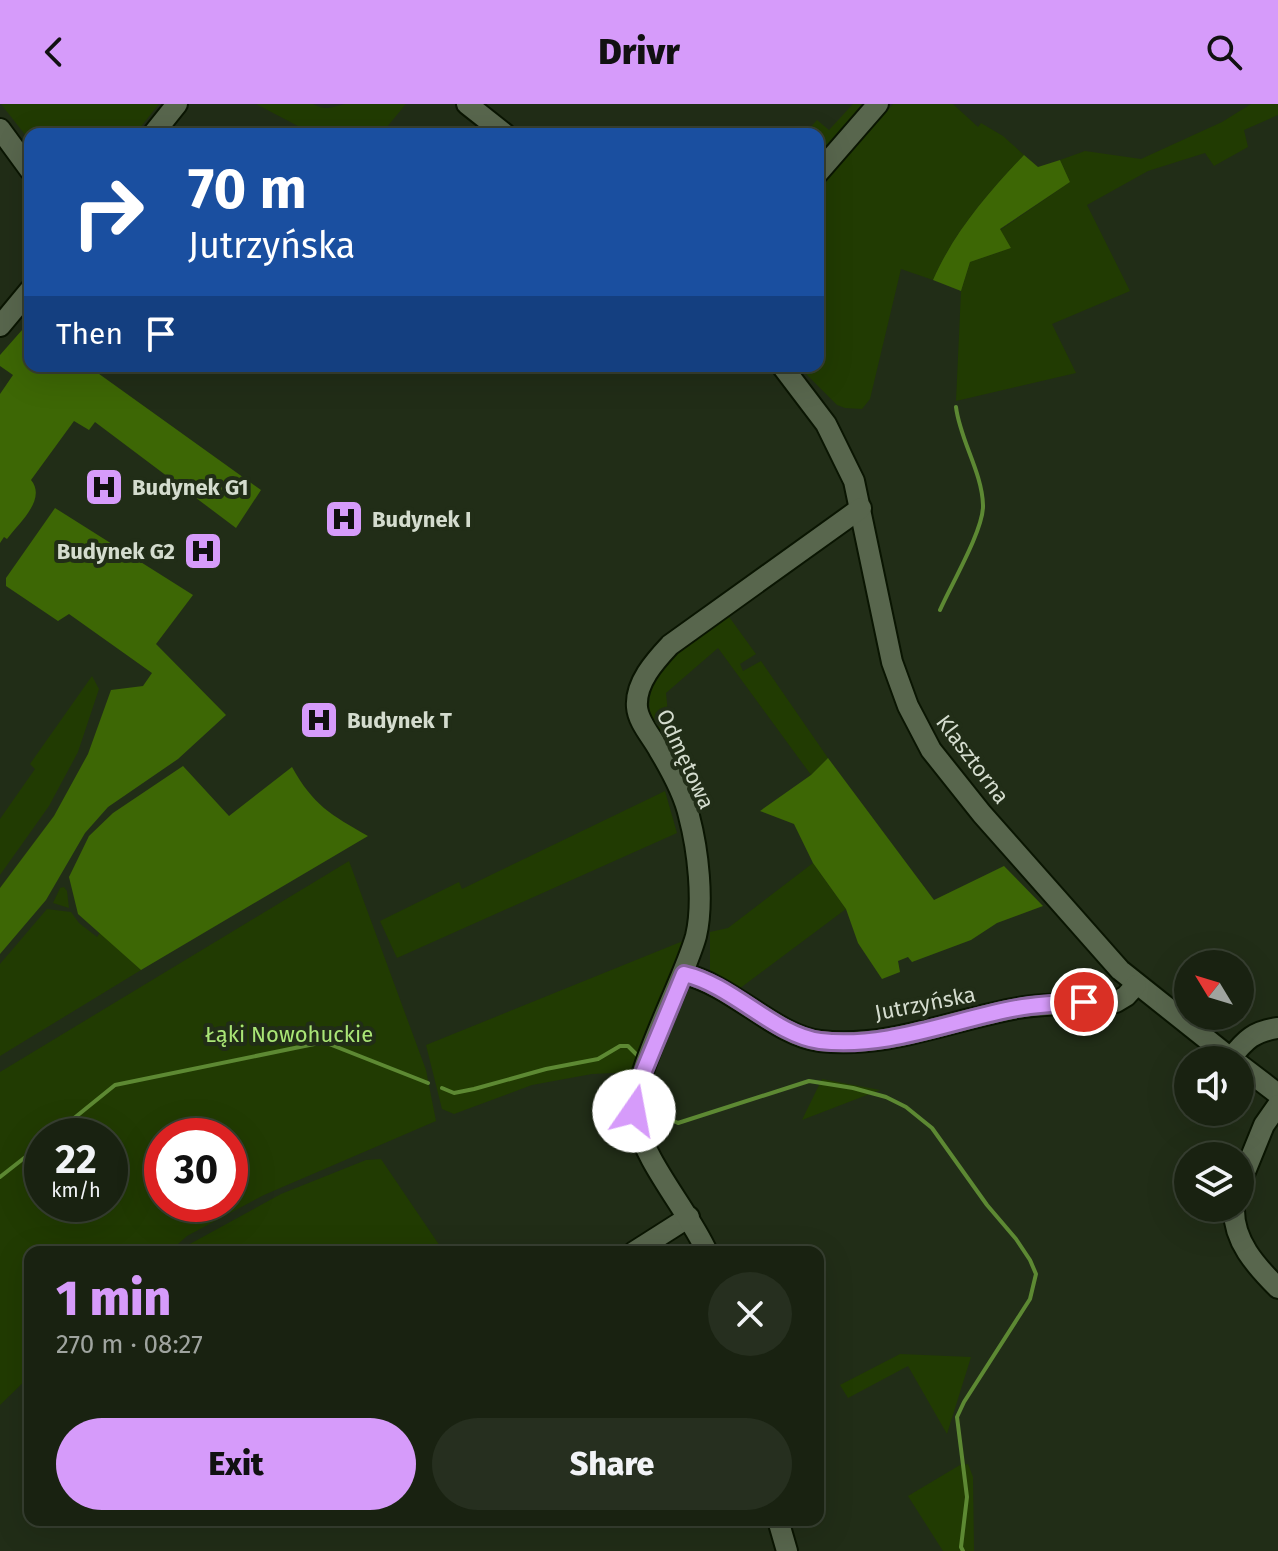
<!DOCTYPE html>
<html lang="en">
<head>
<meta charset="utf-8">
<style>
  :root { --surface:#192211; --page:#262f1f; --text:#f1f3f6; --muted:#9fa49f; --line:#373f31; --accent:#d69bfa }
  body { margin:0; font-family:"Fira Sans",sans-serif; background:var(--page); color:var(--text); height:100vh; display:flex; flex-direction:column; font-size:30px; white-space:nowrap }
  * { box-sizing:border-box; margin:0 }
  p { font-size:26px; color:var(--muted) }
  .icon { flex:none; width:44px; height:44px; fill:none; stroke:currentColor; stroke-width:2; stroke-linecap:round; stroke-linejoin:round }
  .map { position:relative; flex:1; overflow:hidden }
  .panel { position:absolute; left:24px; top:1142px; width:800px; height:280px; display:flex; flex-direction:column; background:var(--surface); border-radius:16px; box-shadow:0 8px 32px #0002,0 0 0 2px var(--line) }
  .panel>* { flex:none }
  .hud { position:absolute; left:24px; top:24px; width:800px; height:244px; border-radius:16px; box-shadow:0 8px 32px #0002,0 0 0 2px var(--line); background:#1a4fa0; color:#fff; overflow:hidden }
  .needle { width:52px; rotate:308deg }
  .tools { position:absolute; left:1174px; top:846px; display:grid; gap:16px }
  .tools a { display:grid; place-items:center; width:80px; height:80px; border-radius:50%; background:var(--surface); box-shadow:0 8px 32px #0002,0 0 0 2px var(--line); font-size:40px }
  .speed { position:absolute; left:24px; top:1014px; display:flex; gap:16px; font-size:40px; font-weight:700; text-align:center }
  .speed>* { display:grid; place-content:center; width:104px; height:104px; border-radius:50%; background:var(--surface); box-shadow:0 8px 32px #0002,0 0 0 2px var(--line); line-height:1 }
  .speed small { font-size:20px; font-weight:400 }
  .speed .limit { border:12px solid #d22; background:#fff; color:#111 }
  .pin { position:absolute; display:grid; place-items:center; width:68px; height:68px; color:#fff; margin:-34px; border:4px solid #fff; border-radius:50%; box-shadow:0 2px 8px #0007 }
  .me { position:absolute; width:88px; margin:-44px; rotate:12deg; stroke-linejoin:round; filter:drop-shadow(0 0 6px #0008) }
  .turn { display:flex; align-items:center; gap:28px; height:168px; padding:0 32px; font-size:36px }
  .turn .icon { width:104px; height:104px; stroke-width:2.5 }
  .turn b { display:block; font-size:56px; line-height:68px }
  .then { display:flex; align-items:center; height:76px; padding:0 32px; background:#0003; gap:16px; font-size:30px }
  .round { display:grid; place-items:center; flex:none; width:84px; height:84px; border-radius:42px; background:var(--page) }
  .summary { display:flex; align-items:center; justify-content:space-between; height:136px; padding:0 32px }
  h1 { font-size:48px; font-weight:800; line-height:60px; color:var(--accent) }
  .cta { display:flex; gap:16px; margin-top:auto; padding:16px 32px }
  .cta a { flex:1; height:92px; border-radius:48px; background:var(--accent); color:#111; font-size:32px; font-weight:800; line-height:92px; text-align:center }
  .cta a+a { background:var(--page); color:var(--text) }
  header { display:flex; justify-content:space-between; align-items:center; height:104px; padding:0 32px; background:var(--accent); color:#111; font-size:36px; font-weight:800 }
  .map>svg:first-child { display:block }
</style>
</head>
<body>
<header><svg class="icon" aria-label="back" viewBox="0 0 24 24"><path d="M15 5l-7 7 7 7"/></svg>Drivr<svg class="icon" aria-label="search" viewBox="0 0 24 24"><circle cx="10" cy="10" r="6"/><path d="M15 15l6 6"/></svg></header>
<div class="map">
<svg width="1278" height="1447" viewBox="0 0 1278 1447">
  <rect width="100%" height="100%" fill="#212d17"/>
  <g fill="#213b02" fill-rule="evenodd">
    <path d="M1,0h158l-24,30h-105v7z"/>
    <path d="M256,0h57c13,7 19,3 32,0 19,0 42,0 61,0l-25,30h-68z"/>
    <path d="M853,0h16l-37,46 -14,-13v-3l-9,-5 8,-9 12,10z"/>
    <path d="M893,0h60l25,23 3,-4 22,13 21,19c-36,38 -70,77 -91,125l-32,-11 -31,130 -8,10 -17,-1 -8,-3 -39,-39h20v-178z"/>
    <path d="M1251,0h27v11l-34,15 4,17 -34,19 -9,-13 -57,18 -61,34 43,86 -78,33 24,49 -120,28 5,-110 9,-29 41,-14 -11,-18 70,-48 -10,-22 25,-9 56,8 81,-37z"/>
    <path d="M727,510l29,40 -16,10 3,7 18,-10 67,97 -17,17 -93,-127 -52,45 3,30 24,40 -12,10c-11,-19 -28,-40 -31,-61 -7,-44 48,-76 77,-98z"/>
    <path d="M92,572l7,13 -21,63 -29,54 -49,69v-56l35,-50 -5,-5z"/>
    <path d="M665,687l12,42 -280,125 -17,-37 79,-39 3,7z"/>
    <path d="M349,757l77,209 10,51 -172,74 -77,41 -18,16h-139v124l-30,29v-333zM110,1032v68h-68v-68zM162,1032h68v68h-68z"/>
    <path d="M813,759l33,46 -107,80 -29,-14v-43l18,-4z"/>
    <path d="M64,783l3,4 2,17 -16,-5 7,-15z"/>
    <path d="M47,805l24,3 8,11 18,14 3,-4 41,37 -141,86v-92z"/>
    <path d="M683,837l-10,35 -39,96 -42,2 -60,11 -78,29 -12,-5 -16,-64z"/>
    <path d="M822,975l58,11 -78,30z"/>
    <path d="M381,1055l63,93h-263l7,-7 93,-51 85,-34z"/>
    <path d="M900,1250l71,3 -24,77 -39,-68 -60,32 -8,-13z"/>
    <path d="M968,1360l5,13 1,74h-31l-35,-55 52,-31z"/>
  </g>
  <g fill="#3d6705">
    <path d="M1024,51l14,12 22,-7 10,22 -70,47 11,19 -41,14 -9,29 -28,-11c21,-48 55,-87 91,-125z"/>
    <path d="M30,217v45h58l173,124 -25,38 -141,-106 -6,8 -15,-9 -43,59c16,19 -12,43 -24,59l-3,-2 -4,6v-149l13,-19 -13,-9v-11z"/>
    <path d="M55,404l138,87 -37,49 70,71 -48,44 -70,48 -23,26 -39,67 -46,54v-66l54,-72 34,-62 23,-64 32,-4 9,-13 -83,-59 -11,7 -52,-35v-8z"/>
    <path d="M828,654l106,142 70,-34 39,40 -46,17 -26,17 -59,22 -4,-5 -10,4 2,11 -18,7 -24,-36 -12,-34 -33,-46 -19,-39 -34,-13 51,-36z"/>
    <path d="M183,662l46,50 63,-49c21,38 39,48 76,69l-227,134 -63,-56 -9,-37 20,-41 24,-23z"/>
  </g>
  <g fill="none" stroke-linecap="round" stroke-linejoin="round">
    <g stroke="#5d8933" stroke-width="4">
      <path d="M940,506c11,-25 44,-81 43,-105 -1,-33 -23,-65 -27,-98"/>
      <path d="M442,984l12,5 20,-4 72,-20 52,-10 22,-13h8l10,10"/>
      <path d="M652,995l15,19 11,5 131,-42 44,7 33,9 20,10 26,21 55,77 29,34 14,21 6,14 -6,25 -66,103 -7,15 10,80 -6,50 2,4"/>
      <path d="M52,1032l63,-51 209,-43 104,41"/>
      <path d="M0,1073l42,-33"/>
    </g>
    <defs>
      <g id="minor">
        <path d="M467,0l38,30"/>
        <path d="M0,25l30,41"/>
        <path d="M153,30l24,-30"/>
        <path d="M818,69l60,-69"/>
        <path d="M0,222l30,-36"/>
        <path d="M782,262l44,58 28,57 38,181 16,44 23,44 51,64 138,156 113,90"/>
        <path d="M684,870c48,11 92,62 136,67 69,8 133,-22 198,-33 33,-6 65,-3 98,-6l10,-6 10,-11"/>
        <path d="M1231,954c14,-18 23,-27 47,-30"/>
        <path d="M1240,961l38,29"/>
        <path d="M1240,1080l24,-59 14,-20"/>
        <path d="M1234,1104c-1,33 22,58 44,80"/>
        <path d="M634,1148l55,-35"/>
        <path d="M707,1148c-19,-42 -63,-90 -71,-133 -8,-38 48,-138 60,-183 8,-34 2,-86 -7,-120 -5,-23 -18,-46 -30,-66 -7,-13 -21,-28 -22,-43 -2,-24 18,-46 33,-62l191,-137"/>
        <path d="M778,1416l9,31"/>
      </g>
    </defs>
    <use href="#minor" stroke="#0a1502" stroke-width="24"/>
    <use href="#minor" stroke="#58664d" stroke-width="20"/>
  </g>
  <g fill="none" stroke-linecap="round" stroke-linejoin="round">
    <defs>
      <path id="route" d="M634,1007l7,-33 43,-104c49,11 90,61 136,67 67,8 132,-21 197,-33 22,-4 44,-5 67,-6"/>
    </defs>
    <use href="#route" stroke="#8b65a2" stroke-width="20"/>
    <use href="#route" stroke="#d69bfa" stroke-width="14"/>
  </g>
  <defs>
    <symbol id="hospital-square" viewBox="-11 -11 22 22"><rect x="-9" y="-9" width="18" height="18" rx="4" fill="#d69bfa" stroke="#212d17"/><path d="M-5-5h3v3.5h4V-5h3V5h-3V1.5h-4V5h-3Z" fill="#111"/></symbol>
  </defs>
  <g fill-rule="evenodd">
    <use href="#hospital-square" x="82" y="361" width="44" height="44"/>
    <use href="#hospital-square" x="322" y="393" width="44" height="44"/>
    <use href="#hospital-square" x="181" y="425" width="44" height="44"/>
    <use href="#hospital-square" x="297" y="594" width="44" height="44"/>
  </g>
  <g text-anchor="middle" stroke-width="8" stroke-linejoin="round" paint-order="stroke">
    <g font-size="22" font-weight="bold" fill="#d4dcce" stroke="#212d17" text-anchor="start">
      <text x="132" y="391">Budynek G1</text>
      <text x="372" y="423">Budynek I</text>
      <text x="175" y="455" text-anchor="end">Budynek G2</text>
      <text x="347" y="624">Budynek T</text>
    </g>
    <g font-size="22" fill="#d4dcce" stroke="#212d17">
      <text transform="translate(686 655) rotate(65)" y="8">Odmętowa</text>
      <text transform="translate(973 655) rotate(53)" y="8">Klasztorna</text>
      <text transform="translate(925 899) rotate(-11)" y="8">Jutrzyńska</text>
    </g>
    <g font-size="22" fill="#aae676" stroke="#212d17">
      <text x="289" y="938">Łąki Nowohuckie</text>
    </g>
  </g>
</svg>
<div class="tools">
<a><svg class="needle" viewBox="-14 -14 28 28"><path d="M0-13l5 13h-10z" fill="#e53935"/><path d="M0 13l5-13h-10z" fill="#9fa49f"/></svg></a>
<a><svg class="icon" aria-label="sound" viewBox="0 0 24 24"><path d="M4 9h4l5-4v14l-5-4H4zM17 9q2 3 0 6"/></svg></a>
<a><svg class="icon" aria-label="layers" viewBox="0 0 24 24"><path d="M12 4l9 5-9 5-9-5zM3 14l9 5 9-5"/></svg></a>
</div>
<div class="speed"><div>22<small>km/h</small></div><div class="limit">30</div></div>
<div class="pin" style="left:1084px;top:898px;background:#d93025"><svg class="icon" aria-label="arrive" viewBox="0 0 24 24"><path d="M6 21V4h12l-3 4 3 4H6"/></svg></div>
<svg class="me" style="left:634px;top:1007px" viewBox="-20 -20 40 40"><circle r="19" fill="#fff"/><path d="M0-13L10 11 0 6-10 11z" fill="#d69bfa"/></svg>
<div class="hud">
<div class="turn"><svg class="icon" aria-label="right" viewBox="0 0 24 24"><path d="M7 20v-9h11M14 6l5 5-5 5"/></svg><div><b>70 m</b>Jutrzyńska</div></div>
<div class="then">Then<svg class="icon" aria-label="arrive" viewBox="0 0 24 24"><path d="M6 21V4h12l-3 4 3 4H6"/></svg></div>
</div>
<section class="panel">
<div class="summary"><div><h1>1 min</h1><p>270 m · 08:27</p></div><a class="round"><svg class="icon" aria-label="close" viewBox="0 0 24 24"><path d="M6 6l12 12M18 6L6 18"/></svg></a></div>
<div class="cta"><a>Exit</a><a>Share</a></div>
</section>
</div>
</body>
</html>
